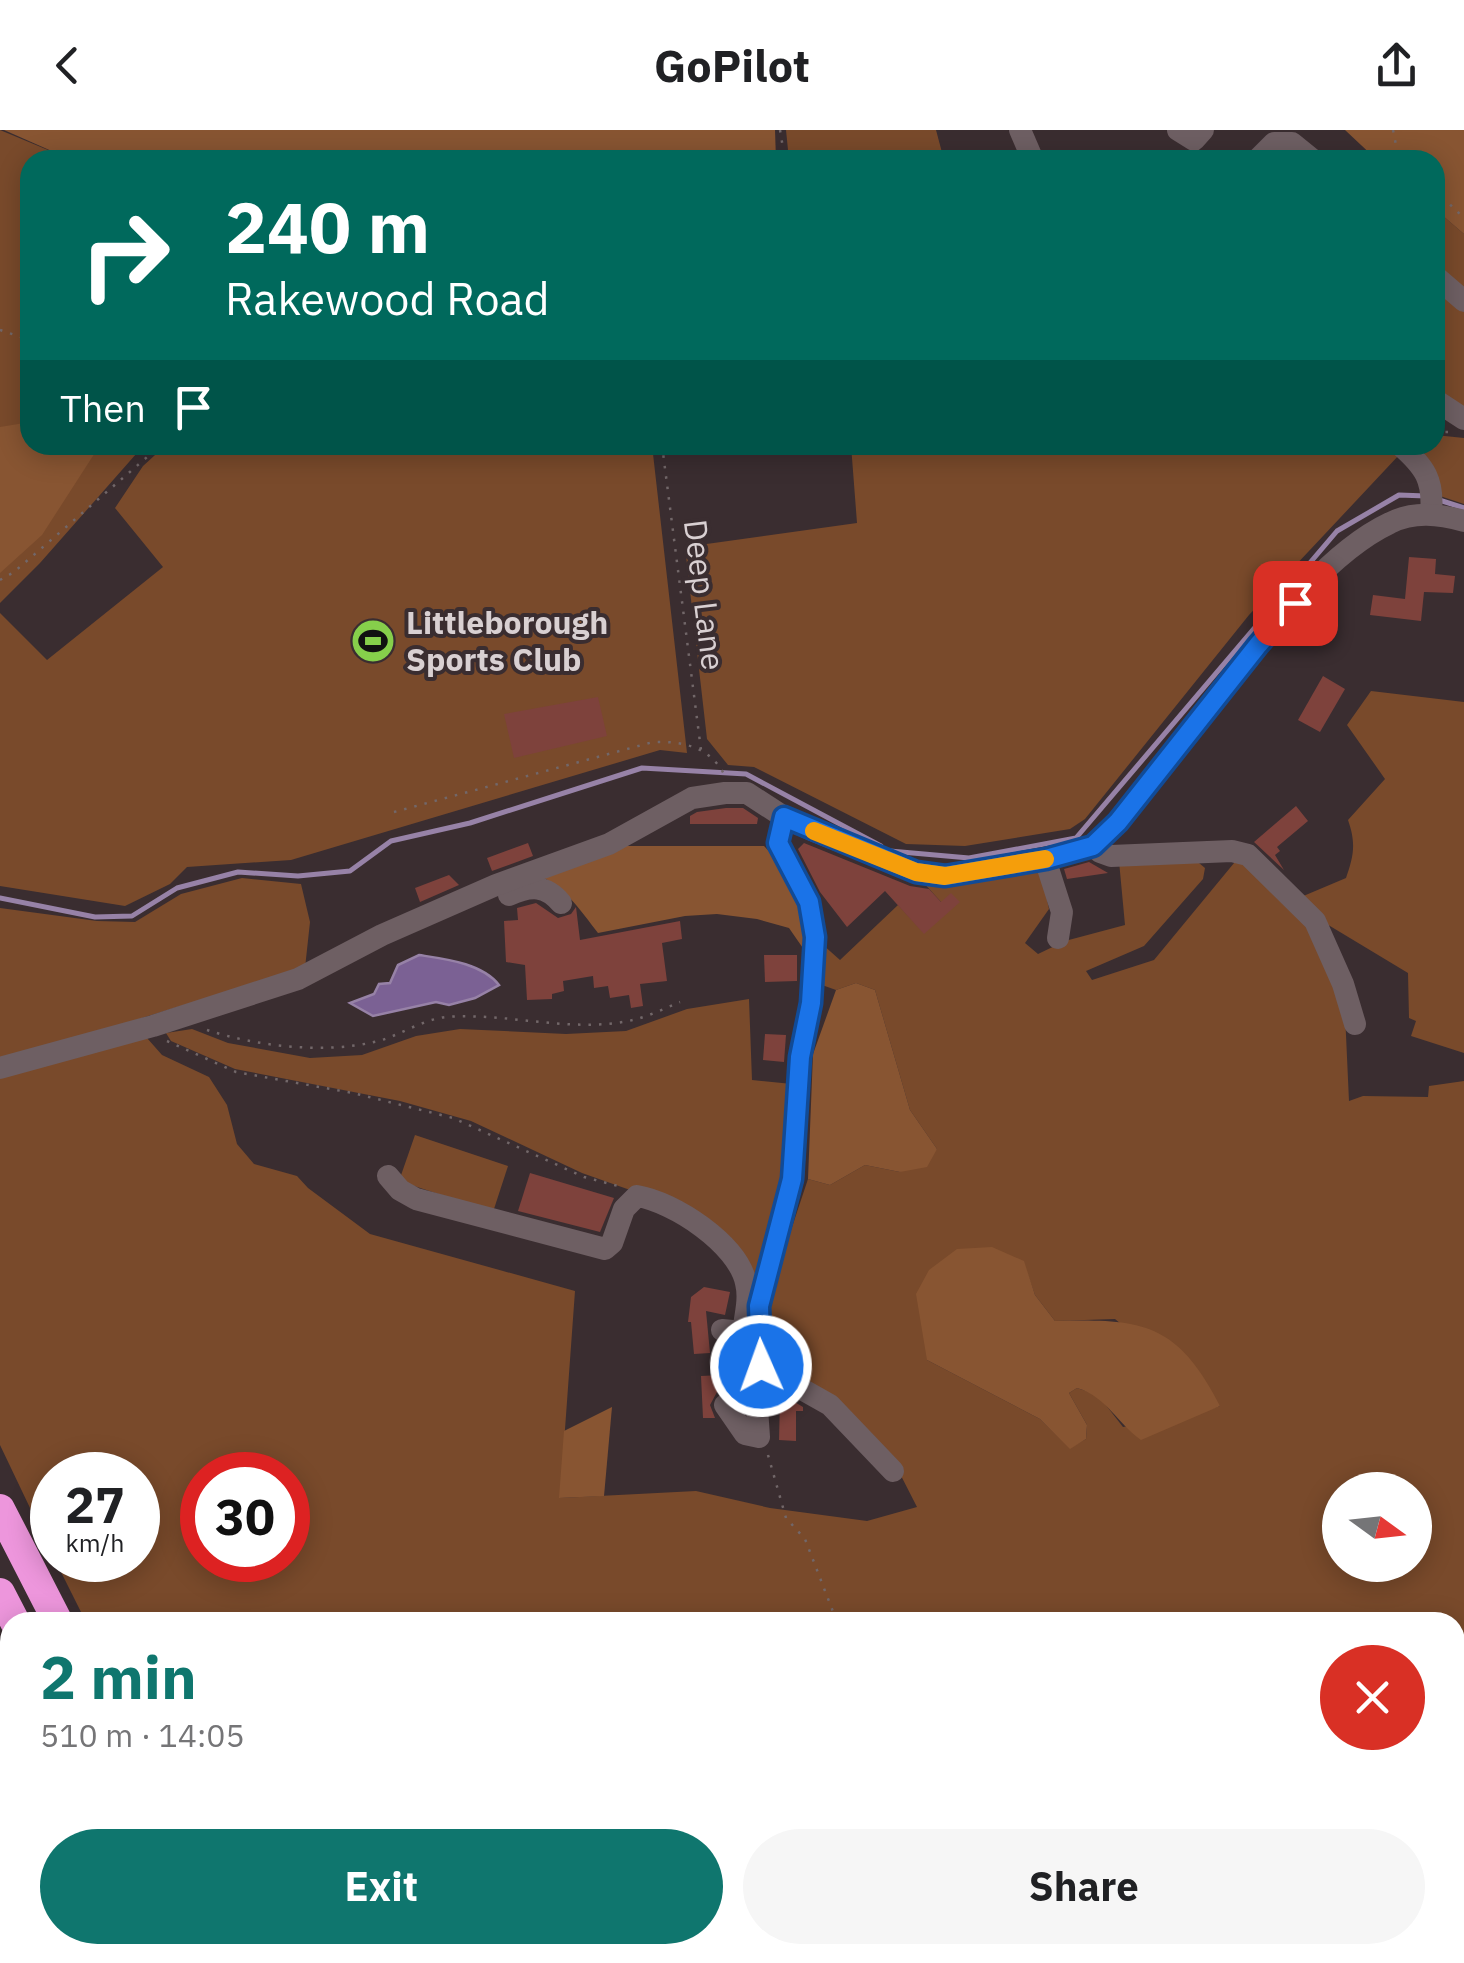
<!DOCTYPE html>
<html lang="en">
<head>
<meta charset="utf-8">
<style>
  :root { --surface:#fff; --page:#f6f6f6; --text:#202124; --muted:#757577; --accent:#0f766e }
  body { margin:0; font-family:"IBM Plex Sans",sans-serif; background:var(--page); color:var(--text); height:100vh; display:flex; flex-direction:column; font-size:38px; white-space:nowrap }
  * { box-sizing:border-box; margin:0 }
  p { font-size:32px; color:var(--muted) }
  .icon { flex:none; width:55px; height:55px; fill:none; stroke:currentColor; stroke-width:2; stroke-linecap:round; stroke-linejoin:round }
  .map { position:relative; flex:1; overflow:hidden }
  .panel { position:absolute; left:0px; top:1482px; width:1465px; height:352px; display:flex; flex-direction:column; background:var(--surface); border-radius:30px 30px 0 0; box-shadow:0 5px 25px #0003 }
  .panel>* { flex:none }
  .banner { position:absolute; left:20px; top:20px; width:1425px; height:305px; border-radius:30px; box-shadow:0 5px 25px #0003; background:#00695c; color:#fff; overflow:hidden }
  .needle { width:65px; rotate:105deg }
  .controls { position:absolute; left:1322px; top:1342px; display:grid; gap:20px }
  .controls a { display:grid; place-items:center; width:110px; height:110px; border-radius:50%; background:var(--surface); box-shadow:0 5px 25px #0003; font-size:50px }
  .speed { position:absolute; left:30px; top:1322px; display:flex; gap:20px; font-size:50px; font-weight:700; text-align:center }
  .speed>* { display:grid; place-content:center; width:130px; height:130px; border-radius:50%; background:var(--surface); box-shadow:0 5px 25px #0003; line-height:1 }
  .speed small { font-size:25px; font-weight:400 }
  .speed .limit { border:15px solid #d22; background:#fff; color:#111 }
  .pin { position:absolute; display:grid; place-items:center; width:85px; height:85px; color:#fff; margin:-42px; border-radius:20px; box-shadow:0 5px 15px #0006 }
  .me { position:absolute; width:110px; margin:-55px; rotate:358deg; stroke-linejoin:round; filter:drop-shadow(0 0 8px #0008) }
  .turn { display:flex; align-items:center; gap:35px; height:210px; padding:0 40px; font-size:45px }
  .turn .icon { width:130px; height:130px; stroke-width:2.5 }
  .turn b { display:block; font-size:70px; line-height:85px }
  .then { display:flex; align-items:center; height:95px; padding:0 40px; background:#0003; gap:20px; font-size:38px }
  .round { display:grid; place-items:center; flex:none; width:105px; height:105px; border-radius:52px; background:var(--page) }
  .head { display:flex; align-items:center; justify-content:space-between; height:170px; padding:0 40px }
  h1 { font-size:60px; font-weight:700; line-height:75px; color:var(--accent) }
  .button { display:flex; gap:20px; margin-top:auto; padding:20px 40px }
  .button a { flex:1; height:115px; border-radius:60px; background:var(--accent); color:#fff; font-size:40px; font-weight:700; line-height:115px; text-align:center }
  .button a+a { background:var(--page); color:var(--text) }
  header { display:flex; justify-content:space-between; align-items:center; height:130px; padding:0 40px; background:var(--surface); font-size:45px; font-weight:700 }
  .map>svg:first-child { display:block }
</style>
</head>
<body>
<header><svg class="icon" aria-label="back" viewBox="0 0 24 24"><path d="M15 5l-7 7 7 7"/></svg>GoPilot<svg class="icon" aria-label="share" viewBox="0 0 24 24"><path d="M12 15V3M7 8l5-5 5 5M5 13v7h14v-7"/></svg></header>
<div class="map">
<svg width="1464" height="1833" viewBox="0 0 1464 1833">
  <rect width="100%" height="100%" fill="#3a2d30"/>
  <g fill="#794a2b" fill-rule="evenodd">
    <path d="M0,0l72,30h-42v285h114l-104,118 -40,40z"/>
    <path d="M786,0h150l8,30h-155z"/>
    <path d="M1435,79l29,25v56l-27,-23 8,-15 -10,-9z"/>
    <path d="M1435,157l29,25v100l-29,-19z"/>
    <path d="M1435,305l29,3v66l-24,-8 -16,-38 1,-13h10z"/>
    <path d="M166,315h486l35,308 -27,-3 -369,110 -104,7 -17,17 -45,22 -125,-20v-273l47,47 116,-93 -48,-59 28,-42z"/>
    <path d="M851,315h540l9,9 -151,161 -164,204 -15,10 -105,17 -59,-2 -152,-77 -26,-2 -21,-26 -22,-192 172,-24z"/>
    <path d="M1371,561l93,11v351l-53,-17 5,-15 -7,-3 -1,-45 -83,-50 -24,-26 45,-19c8,-23 10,-35 2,-58l37,-41 -38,-54z"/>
    <path d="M1239,727l64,62 42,94 4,88 14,-5 65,1 1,-11 35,-5v882h-1241l-2,-8h1234v-333h-1369l-31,-62h83v-85h-86v79l-52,-109v-367l147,-40 15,17 47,22 18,28 10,39 17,20 43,12 11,12 62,46 205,57 -15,207 136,-7 74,17 97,13 50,-14 -23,-45 -126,-99 2,-70 38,-114 22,6 35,-20 35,7 37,-23 -27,-39 -35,-120 -19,-7 -20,7 -14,-5v-41l18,16 58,-55 26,28 17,-31 -19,-21c40,-3 80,-2 118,-14l9,42 -24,34 13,11 27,-13 60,-16 -6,-64 74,-3 12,10 -2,11 -59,67 -58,25 6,9 62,-20zM1023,1131l12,34 20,26 60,-2 105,87 -24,8 -73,13 -25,-32 -21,-7 -8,5 18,32 -1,14 -16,9 -30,-29 -113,-59zM202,1345h86v85h-86zM1340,1360h75v75h-75z"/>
    <path d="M242,748l59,6 9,38 -5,46 -160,49 -111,38 -34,8v-155l97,13 38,1 46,-28z"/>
    <path d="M749,869l3,81 40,4 -4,92 -33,130 -10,-43 -64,-55 -99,-35 -111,-52 -71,-20 -165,-32 -64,-28 -5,-8 26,-4 36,14 82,15 52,-3 54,-19 44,-7 106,5 60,-3 61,-22z"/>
    <path d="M415,1005l93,31 -15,46 -94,-31z"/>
    <path d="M0,1516l10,21v251l-10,-30z"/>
    <path d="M23,1825h105l2,8h-105z"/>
  </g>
  <g fill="#885532">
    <path d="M4,0h771l1,30h-704z"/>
    <path d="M1345,0h119v104l-29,-25v-49h-58z"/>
    <path d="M30,292v23h70l-58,90 -42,38v-146z"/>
    <path d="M624,716h140c34,33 35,63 43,108l-18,-26 -32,-9 -40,-5 -32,2 -87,17c-17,-22 -32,-45 -58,-57z"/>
    <path d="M856,853l19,7 35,120 27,39 -10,18 -27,5 -35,-7 -35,20 -22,-6 5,-125 23,-64z"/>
    <path d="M992,1117l32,14 11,34 20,26c87,-2 122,1 165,85l-79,34c-25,-18 -34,-43 -64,-52l-8,5 18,32 -1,14 -16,10 -30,-30 -113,-59 -11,-66 13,-24 28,-21z"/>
    <path d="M612,1277l-8,89 -45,2 5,-67z"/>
  </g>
  <path fill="#7b6194" stroke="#9782a7" stroke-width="2.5" d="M419,825c26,4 63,8 80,30l-24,13 -26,7 -13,-3 -63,14 -23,-13 24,-9 5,-10 11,-1 8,-18z"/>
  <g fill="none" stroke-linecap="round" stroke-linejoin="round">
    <g stroke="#9782a7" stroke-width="5">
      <path d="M1436,369l28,9"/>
      <path d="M890,721l79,7 107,-20 261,-307 62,-36 27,1"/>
      <path d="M0,768l95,19 37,-1 45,-28 61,-16 60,4 52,-5 41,-30 79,-18 172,-55 104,6 135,72"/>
    </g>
  </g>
  <g fill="#7e423c">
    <path d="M1409,427l27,2 -1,15 20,2 -2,17 -29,-1 -3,29 -51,-6 3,-20 32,4z"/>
    <path d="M1323,546l22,13 -25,43 -22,-12z"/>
    <path d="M598,567l9,39 -93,22 -10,-44z"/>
    <path d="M1296,676l12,15 -31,26 3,4 -5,4 9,15 -30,-28z"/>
    <path d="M726,678h17l15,10 -1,6h-67v-8l7,-4z"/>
    <path d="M528,713l5,13 -41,15 -5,-13z"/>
    <path d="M804,713l106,43 19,3 12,13 10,-9 9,9 -36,32 -39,-43 -38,36 -27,-35 -22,-43z"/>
    <path d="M1089,732l19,11 -41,6 -3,-10z"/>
    <path d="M449,745l10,10 -39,17 -5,-14z"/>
    <path d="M536,773l22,15 13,-4 5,-7 4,33 100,-19 2,18 -20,4 5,38 -27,3 3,22 -12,2 -2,-13 -19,3 -2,-12 -14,2 -1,-12 -30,5 1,10 -12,3v5l-25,1 -2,-35 -19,-3 -2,-41 14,-1 -1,-12z"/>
    <path d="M764,825h33v26l-32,1z"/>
    <path d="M765,904l21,1 -2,27 -21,-2z"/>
    <path d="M530,1043l84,25 -14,34 -82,-21z"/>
    <path d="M704,1157l26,5 -5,23 -19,-4 4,42 -16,1 -3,-32h-3l3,-25z"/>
    <path d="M741,1244v24l-11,-7 -13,1 -7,13 5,13h-12l-2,-42z"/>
    <path d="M780,1268h8l15,9v4h-7v30l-17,-1z"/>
  </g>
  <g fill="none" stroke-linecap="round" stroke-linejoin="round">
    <g stroke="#726769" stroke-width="2.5" stroke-dasharray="2.5 8" stroke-linecap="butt">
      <path d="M780,0l5,30"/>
      <path d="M1393,0l5,25 5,5"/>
      <path d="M1435,60l29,28"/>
      <path d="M0,200l30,10"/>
      <path d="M1435,302h13"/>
      <path d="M662,315l39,305"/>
      <path d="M0,450l14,-8 147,-127"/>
      <path d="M394,682l259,-70c28,-1 56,4 71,32"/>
      <path d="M207,900c49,16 116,24 167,12 24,-5 46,-22 72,-25 63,-5 129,18 191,2 14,-4 29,-11 43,-17"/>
      <path d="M167,911l69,31 117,21 100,25 131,59 34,9"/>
      <path d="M768,1325l18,63 19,21 32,83"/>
      <path d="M860,1833l5,-8"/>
    </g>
    <g stroke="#6e5f63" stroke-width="22">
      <path d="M1020,0l13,30"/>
      <path d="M1178,0l16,10 9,-10"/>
      <path d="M1257,30l17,-17h18l21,17"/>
      <path d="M1435,146l29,25"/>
      <path d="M1435,270l29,19"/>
      <path d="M1400,315c25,22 34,35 31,68"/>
      <path d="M1093,715l7,7 11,4 121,-5 16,4 67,66 28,63 12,40"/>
      <path d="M1045,729l17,53 -4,26"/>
      <path d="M509,765c22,-10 37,-10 52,8"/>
      <path d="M0,938l153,-42 145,-47 84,-44 114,-50 113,-41 83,-46 33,-5h22l37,24 28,13 104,42 29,4 100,-17 48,-14 24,-23c32,-40 64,-80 96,-120 46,-58 109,-147 177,-179 24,-12 49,-9 74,-2"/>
      <path d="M388,1046l12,14 16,9 189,50 7,-6 12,-34 13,-13c37,6 101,48 109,87 4,16 -1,33 -3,49"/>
      <path d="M722,1200l21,2 18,34 69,39 63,66"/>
      <path d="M725,1275l20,29 14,3 -3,-43 7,-38 -4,-50 34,-127 7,-122 11,-54 4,-66 -6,-35 -31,-59 6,-26"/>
    </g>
    <g stroke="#ed96dc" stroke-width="30">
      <path d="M0,1379l58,113"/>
      <path d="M0,1463l15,29"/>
      <path d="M153,1825l2,8"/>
      <path d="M192,1825l3,8"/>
    </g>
  </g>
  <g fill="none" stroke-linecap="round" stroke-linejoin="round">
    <defs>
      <path id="route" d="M761,1236l-2,-60 33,-127 8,-122 11,-54 4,-66 -6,-35 -31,-59 6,-26 132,55 29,4 101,-17 47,-13 25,-24 140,-177 37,-42"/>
    </defs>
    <use href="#route" stroke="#114b97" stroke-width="25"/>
    <use href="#route" stroke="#1a73e8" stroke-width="18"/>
    <path stroke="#f59e0b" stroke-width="18" d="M814,701l102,41 29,4 100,-17"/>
  </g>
  <defs>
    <symbol id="stadium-disc" viewBox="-11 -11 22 22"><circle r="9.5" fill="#86cf4b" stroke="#3a2d30"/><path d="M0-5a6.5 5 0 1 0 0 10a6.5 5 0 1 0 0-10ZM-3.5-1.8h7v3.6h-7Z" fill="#111"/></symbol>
  </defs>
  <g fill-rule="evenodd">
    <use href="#stadium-disc" x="348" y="486" width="50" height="50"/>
  </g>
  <g text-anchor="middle" stroke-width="8" stroke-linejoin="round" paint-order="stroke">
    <g font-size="32" fill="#d9d0d2" stroke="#3a2d30">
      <text transform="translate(704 465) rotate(83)" y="11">Deep Lane</text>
    </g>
    <g font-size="32" font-weight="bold" fill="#d9d0d2" stroke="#3a2d30" text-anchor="start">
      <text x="406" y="504">Littleborough<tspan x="406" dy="37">Sports Club</tspan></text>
    </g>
  </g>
</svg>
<div class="controls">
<a><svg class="needle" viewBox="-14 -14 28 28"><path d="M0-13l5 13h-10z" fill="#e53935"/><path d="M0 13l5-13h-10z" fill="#757577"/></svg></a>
</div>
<div class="speed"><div>27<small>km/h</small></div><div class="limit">30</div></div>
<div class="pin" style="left:1295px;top:473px;background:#d93025"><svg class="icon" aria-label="arrive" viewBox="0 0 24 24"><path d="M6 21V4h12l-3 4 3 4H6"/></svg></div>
<svg class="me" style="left:761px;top:1236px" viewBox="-20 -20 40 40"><circle r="17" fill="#1a73e8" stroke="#fff" stroke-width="3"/><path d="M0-11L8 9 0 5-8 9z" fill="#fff"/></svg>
<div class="banner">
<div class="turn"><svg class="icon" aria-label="right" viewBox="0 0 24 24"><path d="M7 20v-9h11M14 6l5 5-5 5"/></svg><div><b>240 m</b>Rakewood Road</div></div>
<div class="then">Then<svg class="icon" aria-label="arrive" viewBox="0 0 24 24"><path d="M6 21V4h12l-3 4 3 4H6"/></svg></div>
</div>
<section class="panel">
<div class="head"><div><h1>2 min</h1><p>510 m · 14:05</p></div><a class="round" style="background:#d93025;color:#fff"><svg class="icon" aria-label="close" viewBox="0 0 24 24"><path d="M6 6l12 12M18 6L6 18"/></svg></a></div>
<div class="button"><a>Exit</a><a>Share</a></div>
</section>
</div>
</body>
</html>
